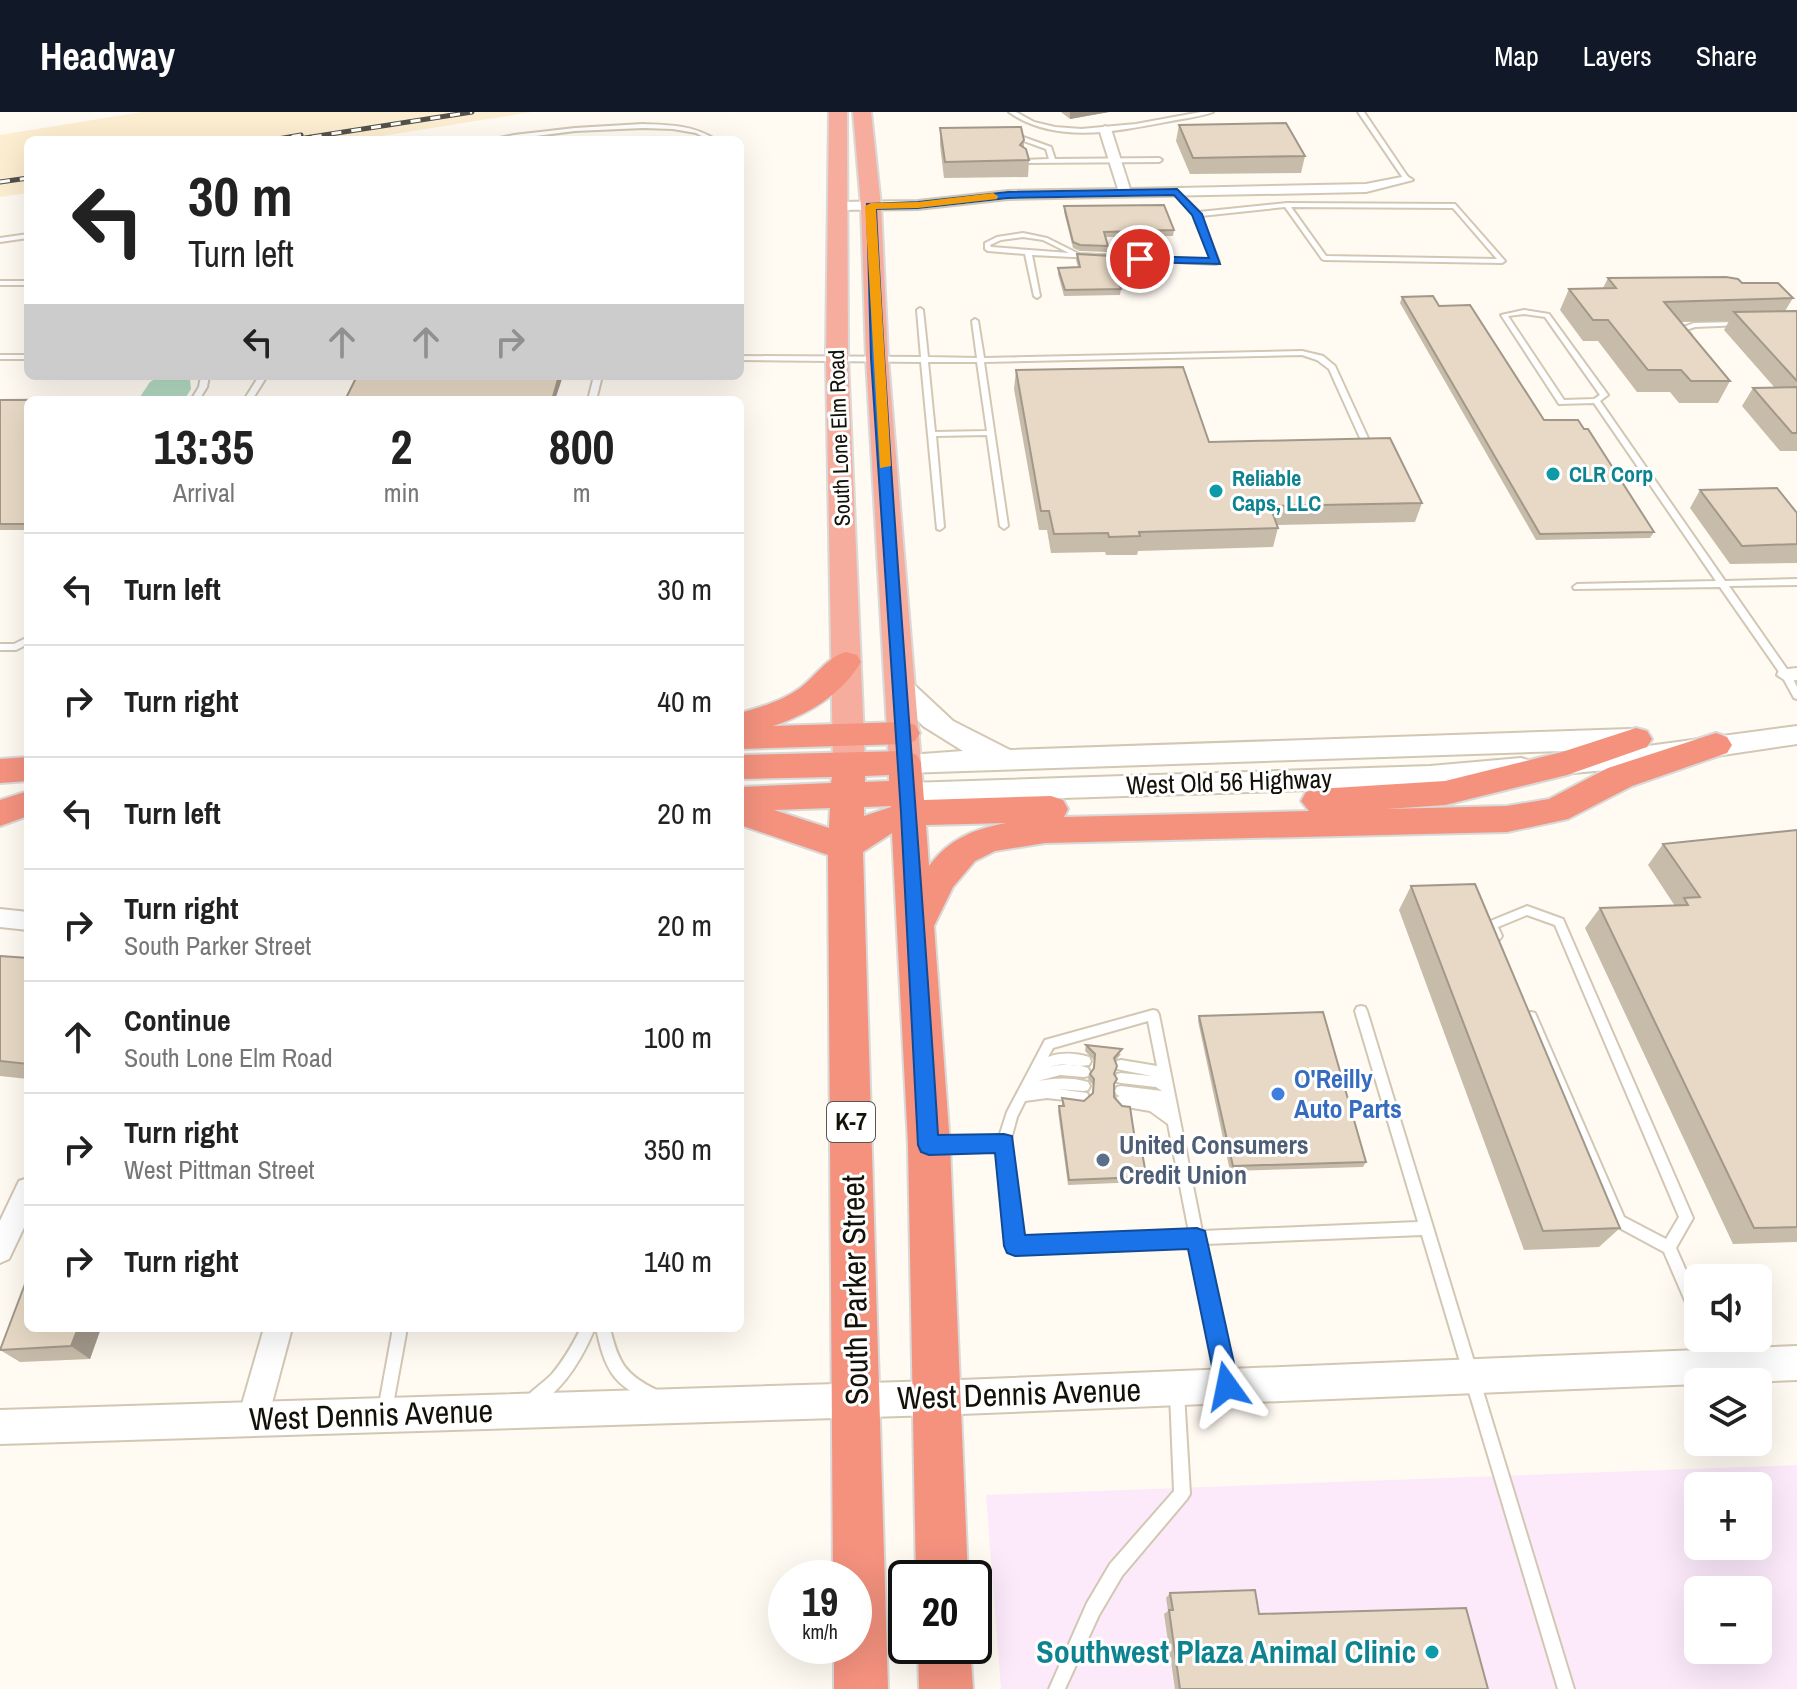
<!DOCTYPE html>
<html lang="en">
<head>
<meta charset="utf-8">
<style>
  :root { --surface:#fff; --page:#f6f6f6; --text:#222; --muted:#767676; --line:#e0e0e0; --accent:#111827 }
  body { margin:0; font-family:"Archivo Narrow",sans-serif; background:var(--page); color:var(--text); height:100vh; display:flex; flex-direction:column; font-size:30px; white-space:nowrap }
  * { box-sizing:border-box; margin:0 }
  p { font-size:26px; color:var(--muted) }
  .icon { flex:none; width:44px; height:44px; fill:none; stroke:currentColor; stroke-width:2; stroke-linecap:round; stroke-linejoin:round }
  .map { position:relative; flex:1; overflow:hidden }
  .details { position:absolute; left:24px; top:284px; width:720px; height:936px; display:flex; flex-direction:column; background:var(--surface); border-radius:12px; box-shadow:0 8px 32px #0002 }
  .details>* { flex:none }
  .guide { position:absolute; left:24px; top:24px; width:720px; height:244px; border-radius:12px; box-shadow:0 8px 32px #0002; background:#fff; color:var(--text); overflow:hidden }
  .buttons { position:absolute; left:1684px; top:1152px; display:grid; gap:16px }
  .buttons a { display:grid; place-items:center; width:88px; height:88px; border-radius:12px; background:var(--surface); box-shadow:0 8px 32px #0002; font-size:40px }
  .speed { position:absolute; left:768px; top:1448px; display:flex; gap:16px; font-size:40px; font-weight:700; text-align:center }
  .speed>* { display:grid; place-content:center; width:104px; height:104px; border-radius:50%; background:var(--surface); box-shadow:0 8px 32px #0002; line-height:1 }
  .speed small { font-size:20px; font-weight:400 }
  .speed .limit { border:4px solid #111; border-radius:12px; background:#fff; color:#111 }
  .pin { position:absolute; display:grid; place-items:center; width:68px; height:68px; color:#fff; margin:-34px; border:4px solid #fff; border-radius:50%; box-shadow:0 2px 8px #0007 }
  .me { position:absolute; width:88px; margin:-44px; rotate:348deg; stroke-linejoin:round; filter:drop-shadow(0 0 6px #0008) }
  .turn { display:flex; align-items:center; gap:28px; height:168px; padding:0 32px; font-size:36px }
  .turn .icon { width:104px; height:104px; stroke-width:2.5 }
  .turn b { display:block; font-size:56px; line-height:68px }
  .lanes { display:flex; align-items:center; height:76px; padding:0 32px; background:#0003; justify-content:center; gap:40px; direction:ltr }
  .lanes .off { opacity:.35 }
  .eta { display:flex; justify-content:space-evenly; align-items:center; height:136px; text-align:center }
  .eta b { font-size:48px; font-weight:700; line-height:56px }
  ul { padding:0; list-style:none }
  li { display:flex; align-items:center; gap:24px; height:112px; padding:0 32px; border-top:2px solid var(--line) }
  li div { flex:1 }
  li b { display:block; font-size:30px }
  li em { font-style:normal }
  header { display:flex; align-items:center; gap:48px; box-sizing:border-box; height:112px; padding:0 40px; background:var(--accent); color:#fff }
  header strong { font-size:38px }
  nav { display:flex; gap:44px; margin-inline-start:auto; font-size:28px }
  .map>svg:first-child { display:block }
</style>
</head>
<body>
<header>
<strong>Headway</strong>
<nav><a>Map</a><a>Layers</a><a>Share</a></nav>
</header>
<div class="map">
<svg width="1797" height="1577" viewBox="0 0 1797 1577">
  <rect width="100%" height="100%" fill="#fffaf2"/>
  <path fill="#fceafb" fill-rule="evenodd" d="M1797,1353v224h-796l-15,-194zM1698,1374h60v60h-60zM1698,1478h60v60h-60z"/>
  <path fill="#fdeed1" d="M142,0h390l-175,28h-329v53l-28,4v-62z"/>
  <path fill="#b2d9c1" d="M160,264h23l7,4 1,9 -7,11h-46l12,-18z"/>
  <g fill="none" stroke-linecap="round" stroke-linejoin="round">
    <defs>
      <g id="service">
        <path d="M1009,0h7l18,10 21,5 26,2 55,-5 65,-12h12c-13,5 -28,6 -42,9 -52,10 -116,24 -162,-9z"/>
        <path d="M1358,0h6l46,68 -1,1h-4z"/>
        <path d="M643,12c26,1 51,1 73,16h-7l-13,-7 -23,-4 -30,-1 -68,3 -70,9h-15l24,-5 61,-7z"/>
        <path d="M1012,21l39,14 4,12 104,-1 3,2 -3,2 -135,1 -2,-1v-2l27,-1 -3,-10 -36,-13 -1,-1z"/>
        <path d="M1177,78l22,22 88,-9 168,1 50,57 -3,2 -178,-3 -2,-1 -37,-52 -84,9 18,46 -3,2 -184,-9 8,41 -3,2 -3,-2 -9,-42 -37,-3 -3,-2v-6l12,-6 26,-4 24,5 32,16 133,6 -18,-45 -19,-22 -1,-1zM1291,95l162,1 44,51 -171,-3zM1023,125l20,3 26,13 -78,-6 -1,-2 11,-5z"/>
        <path d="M28,122v4l-28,4v-4z"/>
        <rect x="0" y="169" width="28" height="4"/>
        <path d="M920,196l3,2 5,47 49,1 -5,-37 3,-2 3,2 6,37 318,-7 21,5 12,10 38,83 -4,2 -4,-2 -36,-80 -12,-9 -15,-5 -318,7 24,164 -4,3 -4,-3 -13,-91 -51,1 8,91 -4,3 -3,-1 -16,-167 -181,-2v-4l181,1 -4,-47zM928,250h49l10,69 -52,1z"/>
        <path d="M1524,198l25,4 59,81 -8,6 125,180 72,-2v6l-68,1 62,89 6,12v12l-3,-1 -12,-22 -62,-89 -146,2 -1,-2 4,-3 139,-3 -122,-178 -35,1 -58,-89zM1524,202l21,3 55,78 -6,4 -30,1 -56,-84z"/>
        <path d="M1740,210l4,2 -2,1 -47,2 -9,3 5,5 -4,2 -9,-8 16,-6z"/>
        <rect x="0" y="243" width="28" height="4"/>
        <path d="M201,264h8l-2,11 -8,13h-8l8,-13z"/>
        <path d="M259,264h8l-15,24h-8z"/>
        <path d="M594,264h8l-6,24h-8z"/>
        <path d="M28,525v7l-12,6h-16v-6h14z"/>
        <path d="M1527,794l36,13 130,299 -17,30 22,50v23l-5,-2 -29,-67 -50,-27 -89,-208 2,-4 4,-1 4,1 89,204 42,22 13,-22 -124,-292 -28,-10 -29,12 4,9 -2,3h-8l-6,-14 2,-3z"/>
        <path d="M1361,894l4,1 2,4 207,678h-16l-136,-454 -217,9 28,138 -2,5 -5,2 -5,-2 -2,-5 -27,-137 -177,7 -5,-1 -2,-5 -10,-97 -61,2 -4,-2 -2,-4 2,-4 4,-2 62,-2 8,-25 38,-72 108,-30 4,1 2,4 43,216 216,-9 -63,-211 2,-4zM1148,909l9,45 -36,-6 -4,1 -2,4 2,4 4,1 31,6 -31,-3 -4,1 -2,4 2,4 4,1 35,4 6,4 -41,-5 -4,1 -2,4 2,4 3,1 -3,1 -2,4 2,4 4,1 29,5 18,13 21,108 -168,7 -11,-96 7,-26 8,-16 22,-3 36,4 4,-1 2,-4 -2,-4 -30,-4 27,2 4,-1 2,-4 -2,-4c-17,-5 -33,-4 -50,-1l22,-6 24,2 4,-1 2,-4 -2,-4c-12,-4 -26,-4 -38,-1 17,-6 24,1 39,-2l2,-4 -2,-4c-14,-4 -27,-5 -41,0l5,-9z"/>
        <path d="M393,1216h14l-15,82 -2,5 -5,2 -5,-2 -2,-5z"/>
        <path d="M581,1216h14c-13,31 -33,66 -65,81l-5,-2 -2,-5c6,-11 20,-18 29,-28 12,-14 21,-30 29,-46z"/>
        <path d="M596,1216h14c8,34 15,47 47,62l2,5 -2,5 -5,2c-40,-17 -47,-33 -56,-74z"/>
        <path d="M1701,1226h14l10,24 -2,5 -5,2 -5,-2z"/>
        <path d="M1177,1274l5,2 2,5 6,101 -3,5 -65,77 -23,39 -34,74h-16l38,-86 23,-39 64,-73 -4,-98 2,-5z"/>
      </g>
      <g id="minor">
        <path d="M1105,14l6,3 19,60 236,-5 41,-8 6,4 -47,12 -358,7 -90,10 -81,1 -6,-4 6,-4 81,-1 90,-10 110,-2 -19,-60z"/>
        <path d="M1797,556v12l-11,1 -9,-6 2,-5z"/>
        <path d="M0,797l28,3v18l-28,-3z"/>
        <path d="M28,1066v41l-19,40 -9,4v-42l19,-40z"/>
        <path d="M264,1216h28l-24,90 -5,10 -10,5 -10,-5 -5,-10z"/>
      </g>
      <path id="tertiary" d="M1797,1234v34l-862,35 -935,29v-34l935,-29z"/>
      <g id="secondary">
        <path d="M900,565l9,3 44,41 57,29 620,-21 10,3 3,7 -3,7 -7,2 164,-22v18l-148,22 -76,7 -10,-3 -4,-7 4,-7 57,-7 -715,24 -10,-3 -4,-7 4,-7 68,-5 -40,-25 -32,-34 -4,-6 4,-6z"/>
        <path d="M1521,646l10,3 4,7 -4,7 -101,11 -522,17 -10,-3 -4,-7 4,-7 10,-3 522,-17z"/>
      </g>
      <g id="primary">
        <path d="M829,0h18l1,246 17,406 -5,8 -11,3 -11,-3 -5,-8 -7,-406z"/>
        <path d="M853,0h18l10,94 7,152 33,405 -5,8 -11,3 -11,-3 -5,-8 -23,-405 -5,-152z"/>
      </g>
      <g id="trunk">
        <path d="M846,540l11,3 4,7c-20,33 -52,52 -88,64l131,-4 11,3 5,8 -5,8 -11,3 -164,5v-36c21,-6 42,-12 60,-25 16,-12 27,-31 46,-36z"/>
        <path d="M1636,616l11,3 5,8 -5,8 -80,28 -122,30 -58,4 120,-3 42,-7 59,-31 108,-35 11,4 5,8 -5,8 -95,33 -64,33 -61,13 -462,11 -50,8 -20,10 -22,26 -19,39 16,219 18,433h-52l-8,-433 -16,-312 -29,19 25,837h-54v-43h20v-68h-21l-5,-723 -88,-30v-38l91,-4 1,-6 -92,2v-24l165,-4 12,4 4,8 3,37 127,-4 12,4 5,9 -4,8 245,-6 -8,-10 5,-9 12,-3 127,-8 117,-29zM889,663v6l-24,1v-6zM864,695l27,-1v1l-27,9zM830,696l-1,20 -55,-18zM1006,711c-32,6 -57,16 -77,43l-3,-41z"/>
        <path d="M28,645v24l-28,2v-24z"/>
        <path d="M28,679v25l-28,10v-26z"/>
        <path d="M918,1534h52l3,43h-54z"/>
      </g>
    </defs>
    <use href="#service" stroke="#d2c7b3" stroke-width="4"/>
    <use href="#minor" stroke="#d2c7b3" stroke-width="4"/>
    <use href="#tertiary" stroke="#d2c7b3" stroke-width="4"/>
    <use href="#secondary" stroke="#d2c7b3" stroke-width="4"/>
    <use href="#primary" stroke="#d9d9d8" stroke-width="4"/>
    <use href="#trunk" stroke="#d9d9d8" stroke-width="4"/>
    <use href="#service" fill="#fff" fill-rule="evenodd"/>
    <use href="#minor" fill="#fff" fill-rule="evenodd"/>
    <use href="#tertiary" fill="#fff" fill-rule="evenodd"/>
    <use href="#secondary" fill="#fff" fill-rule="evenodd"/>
    <use href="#primary" fill="#f7ad9e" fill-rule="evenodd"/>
    <use href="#trunk" fill="#f4927e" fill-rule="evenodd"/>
    <defs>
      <g id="rail">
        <path d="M272,28l29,-5"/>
        <path d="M292,28l180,-28"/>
        <path d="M0,70l28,-4"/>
      </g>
    </defs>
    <use href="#rail" stroke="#545149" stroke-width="5"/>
    <use href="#rail" stroke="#fff" stroke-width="3" stroke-dasharray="10" stroke-linecap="butt"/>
  </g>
  <g fill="#c7bba9">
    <path d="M1061,0h48l-39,7z"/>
    <path d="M1179,13l126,31 -4,17 -111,1 -14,-33z"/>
    <path d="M940,16l84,12v8l5,12 -1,17 -84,1 -4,-33z"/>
    <path d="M1064,94l110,24 -1,6 -68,1 3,9 -1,6 -27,-1 -7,-3 -9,-36z"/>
    <path d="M1077,142l44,35 -1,6 -56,1 -6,-22v-6l20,-1 -2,-7z"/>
    <path d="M1608,166l134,5 51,15 -8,13h12v140h-17l-38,-45 11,-18h22l-51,-58 5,-9 -48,1 49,59 -12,22h-39l-9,-11h-33l-39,-51h-15l-23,-31 9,-21 34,-1z"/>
    <path d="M1402,185l37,9 105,114 110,112 -4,6 -114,2 -136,-237z"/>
    <path d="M1016,258l193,72 213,61 -7,19 -138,3 1,3 -5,19 -135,4 -1,4h-31l-1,-3 -54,1 -4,-23h-8l-25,-141z"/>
    <rect x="0" y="288" width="28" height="130"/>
    <path d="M1700,378l97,23v50l-67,1 -40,-56z"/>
    <path d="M1797,718v412l-64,2 -148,-316 15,-20 75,-2 -27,-41 15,-21z"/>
    <path d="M1411,774l209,342 -21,19 -75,3 -125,-340z"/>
    <path d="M0,844l28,2v121l-28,-3z"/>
    <path d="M1199,904l167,146 -3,5 -133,4 -32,-150z"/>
    <path d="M1086,933l35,9 -6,7 -1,14 3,4 -3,8v10l21,43 10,29 -1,5h-2l-1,8 -73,3 -10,-74 1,-5h3v-8l22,3 8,-7 1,-9 -5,-6 2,-5 3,-5 1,-9 -9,-9z"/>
    <path d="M28,1216h73l-11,31 -70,3 -20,-12z"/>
    <path d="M1170,1481l89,21 229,75h-313l-11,-75 4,-3 -2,-13z"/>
  </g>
  <g fill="#a2988a">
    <path d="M1070,0h39l-39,7z"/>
    <path d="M559,264h4l-8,24h-3z"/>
    <path d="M78,1216h23l-11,31 -19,-13z"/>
  </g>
  <g fill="#e7d9c5" stroke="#a2988a" stroke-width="2">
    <path d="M1286,11l19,33 -112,2 -14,-33z"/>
    <path d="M1021,15l3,13 -4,5 6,4 3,11 -84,2 -5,-34z"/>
    <path d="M1164,93l10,25 -70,2 4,14 -28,-1 -7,-3 -9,-36z"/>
    <path d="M1077,142l34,2 10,33 -56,1 -7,-22 22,-1z"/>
    <path d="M1726,165l12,2 4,4h36l15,15 -129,4 66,79h-39l-10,-11h-33l-40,-50h-15l-24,-31 47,-1 -8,-10z"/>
    <path d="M1433,184l6,10 31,-1 74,115h34l6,9h4l66,103 -114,2 -138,-237z"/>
    <path d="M1797,199v70l-63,-69z"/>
    <path d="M1183,255l26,75 181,-4 32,65 -152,3 8,22 -139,4 1,4 -31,1 -1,-4 -54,1 -5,-23h-8l-25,-141z"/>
    <path d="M357,264h202l-7,24h-207z"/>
    <path d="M1797,275v46h-5l-39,-45z"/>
    <path d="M149,287l-121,1v124h-28v-124z"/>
    <path d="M1777,376l20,25v31l-55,2 -42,-56z"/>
    <path d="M1797,718v397l-43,1 -154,-320 88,-3 -4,-7 16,-1 -37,-53z"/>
    <path d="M1475,772l145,344 -77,3 -132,-345z"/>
    <path d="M0,844l28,2v106l-28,-3z"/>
    <path d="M1323,900l43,150 -133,4 -34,-150z"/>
    <path d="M1086,933l36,4 -8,9 3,8 -3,8 3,5 -3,5v13l8,9 8,1 5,33h5l5,29h-4l1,8 -73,3 -10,-74h5l-2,-8 22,3 9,-8 1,-14 -4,-5 4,-6 1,-14z"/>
    <path d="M28,1164v52h50l-7,18 -71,4z"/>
    <path d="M1255,1478l4,24 207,-6 22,81h-308l-11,-79h4l-3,-17z"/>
  </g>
  <path fill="#1a73e8" stroke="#114b97" stroke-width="2" d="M1177,77l25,25 18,50 -80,-2 -5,-3 5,-3 69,2 -17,-43 -18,-20 -166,3 -90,10 -42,1c15,309 43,617 62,926l66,-1 8,2 13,99 172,-7 8,3 34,155 -3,8 -9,4 -8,-4 -3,-8 -28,-137 -173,7 -8,-3 -3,-7 -9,-93 -66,2 -8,-3 -3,-7 -17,-332 -30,-455 -4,-154 51,-2 90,-10z"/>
  <path fill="#f59e0b" d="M993,81l5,3 -1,3 -79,9 -42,1 15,257 -11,2 -15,-262 6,-3 47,-1z"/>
  <g fill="#0f9aa8" stroke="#fff" stroke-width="3">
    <circle cx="1553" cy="362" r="8"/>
    <circle cx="1216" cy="379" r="8"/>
    <circle cx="1432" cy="1540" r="8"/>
  </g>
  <circle fill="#3f7fe0" stroke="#fff" stroke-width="3" cx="1278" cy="982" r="8"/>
  <circle fill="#5c6f8a" stroke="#fff" stroke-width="3" cx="1103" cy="1048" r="8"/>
  <g text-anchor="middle" stroke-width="6" stroke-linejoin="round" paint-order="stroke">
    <g font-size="22" fill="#141109" stroke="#fff">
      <text transform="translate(839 326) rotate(-92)" y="8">South Lone Elm Road</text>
    </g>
    <g font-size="22" font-weight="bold" fill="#0d838f" stroke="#fff" text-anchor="start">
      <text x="1569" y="370">CLR Corp</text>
      <text x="1232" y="374">Reliable<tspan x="1232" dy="25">Caps, LLC</tspan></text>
    </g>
    <rect fill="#fff" stroke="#5a5853" stroke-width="2" x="827" y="990" width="48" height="40" rx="6"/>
    <g font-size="24" font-weight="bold" fill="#141109">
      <text x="851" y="1018">K-7</text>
    </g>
    <g font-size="26" fill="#141109" stroke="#fff">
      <text transform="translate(1229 670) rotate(-2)" y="9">West Old 56 Highway</text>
    </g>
    <g font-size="26" font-weight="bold" fill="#366cbe" stroke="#fff" text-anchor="start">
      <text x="1294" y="976">O'Reilly<tspan x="1294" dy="30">Auto Parts</tspan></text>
    </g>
    <g font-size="26" font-weight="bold" fill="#4e5e75" stroke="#fff" text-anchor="start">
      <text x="1119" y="1042">United Consumers<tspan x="1119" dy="30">Credit Union</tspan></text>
    </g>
    <g font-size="32" fill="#141109" stroke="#fff">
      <text transform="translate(855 1178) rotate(-91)" y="11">South Parker Street</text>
      <text transform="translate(1019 1282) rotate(-2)" y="11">West Dennis Avenue</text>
      <text transform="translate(371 1303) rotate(-2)" y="11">West Dennis Avenue</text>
    </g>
    <g font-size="32" font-weight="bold" fill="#0d838f" stroke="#fff" text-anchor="end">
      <text x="1416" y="1551">Southwest Plaza Animal Clinic</text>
    </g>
  </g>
</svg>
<div class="buttons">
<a><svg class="icon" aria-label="sound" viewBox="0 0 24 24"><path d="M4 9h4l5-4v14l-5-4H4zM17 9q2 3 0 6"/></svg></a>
<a><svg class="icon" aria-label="layers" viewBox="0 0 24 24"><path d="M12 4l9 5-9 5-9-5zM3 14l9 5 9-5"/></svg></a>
<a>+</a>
<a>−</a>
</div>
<div class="speed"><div>19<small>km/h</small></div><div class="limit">20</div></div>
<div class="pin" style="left:1140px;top:147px;background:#d93025"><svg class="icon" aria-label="arrive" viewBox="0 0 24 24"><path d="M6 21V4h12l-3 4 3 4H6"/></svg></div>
<svg class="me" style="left:1227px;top:1274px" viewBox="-20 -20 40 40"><path d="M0-17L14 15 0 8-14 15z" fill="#1a73e8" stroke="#fff" stroke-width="4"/></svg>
<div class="guide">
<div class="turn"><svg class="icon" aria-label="left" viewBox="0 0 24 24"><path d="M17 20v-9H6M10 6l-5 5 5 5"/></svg><div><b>30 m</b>Turn left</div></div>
<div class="lanes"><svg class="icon" aria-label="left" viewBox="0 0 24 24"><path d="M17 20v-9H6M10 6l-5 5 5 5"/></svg><svg class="icon off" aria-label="ahead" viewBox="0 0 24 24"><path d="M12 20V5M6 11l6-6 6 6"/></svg><svg class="icon off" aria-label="ahead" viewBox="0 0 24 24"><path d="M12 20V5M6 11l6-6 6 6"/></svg><svg class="icon off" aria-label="right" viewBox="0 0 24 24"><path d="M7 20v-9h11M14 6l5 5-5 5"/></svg></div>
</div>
<section class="details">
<div class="eta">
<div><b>13:35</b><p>Arrival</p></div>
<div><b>2</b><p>min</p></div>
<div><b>800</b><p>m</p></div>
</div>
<ul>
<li><svg class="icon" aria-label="left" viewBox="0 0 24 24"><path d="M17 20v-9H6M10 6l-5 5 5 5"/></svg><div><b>Turn left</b></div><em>30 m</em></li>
<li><svg class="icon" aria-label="right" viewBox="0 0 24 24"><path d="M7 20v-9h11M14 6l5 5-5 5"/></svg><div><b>Turn right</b></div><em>40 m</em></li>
<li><svg class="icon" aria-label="left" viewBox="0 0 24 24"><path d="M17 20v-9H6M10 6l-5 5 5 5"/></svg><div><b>Turn left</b></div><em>20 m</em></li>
<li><svg class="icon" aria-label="right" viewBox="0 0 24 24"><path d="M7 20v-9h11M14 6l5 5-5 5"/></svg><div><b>Turn right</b><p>South Parker Street</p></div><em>20 m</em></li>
<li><svg class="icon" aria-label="ahead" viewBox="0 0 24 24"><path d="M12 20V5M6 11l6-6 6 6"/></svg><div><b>Continue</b><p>South Lone Elm Road</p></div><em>100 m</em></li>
<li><svg class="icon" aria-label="right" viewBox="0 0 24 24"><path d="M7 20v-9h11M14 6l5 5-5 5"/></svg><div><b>Turn right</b><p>West Pittman Street</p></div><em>350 m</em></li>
<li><svg class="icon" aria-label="right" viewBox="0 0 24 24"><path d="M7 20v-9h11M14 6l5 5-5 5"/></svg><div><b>Turn right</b></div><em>140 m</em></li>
</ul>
</section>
</div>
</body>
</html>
